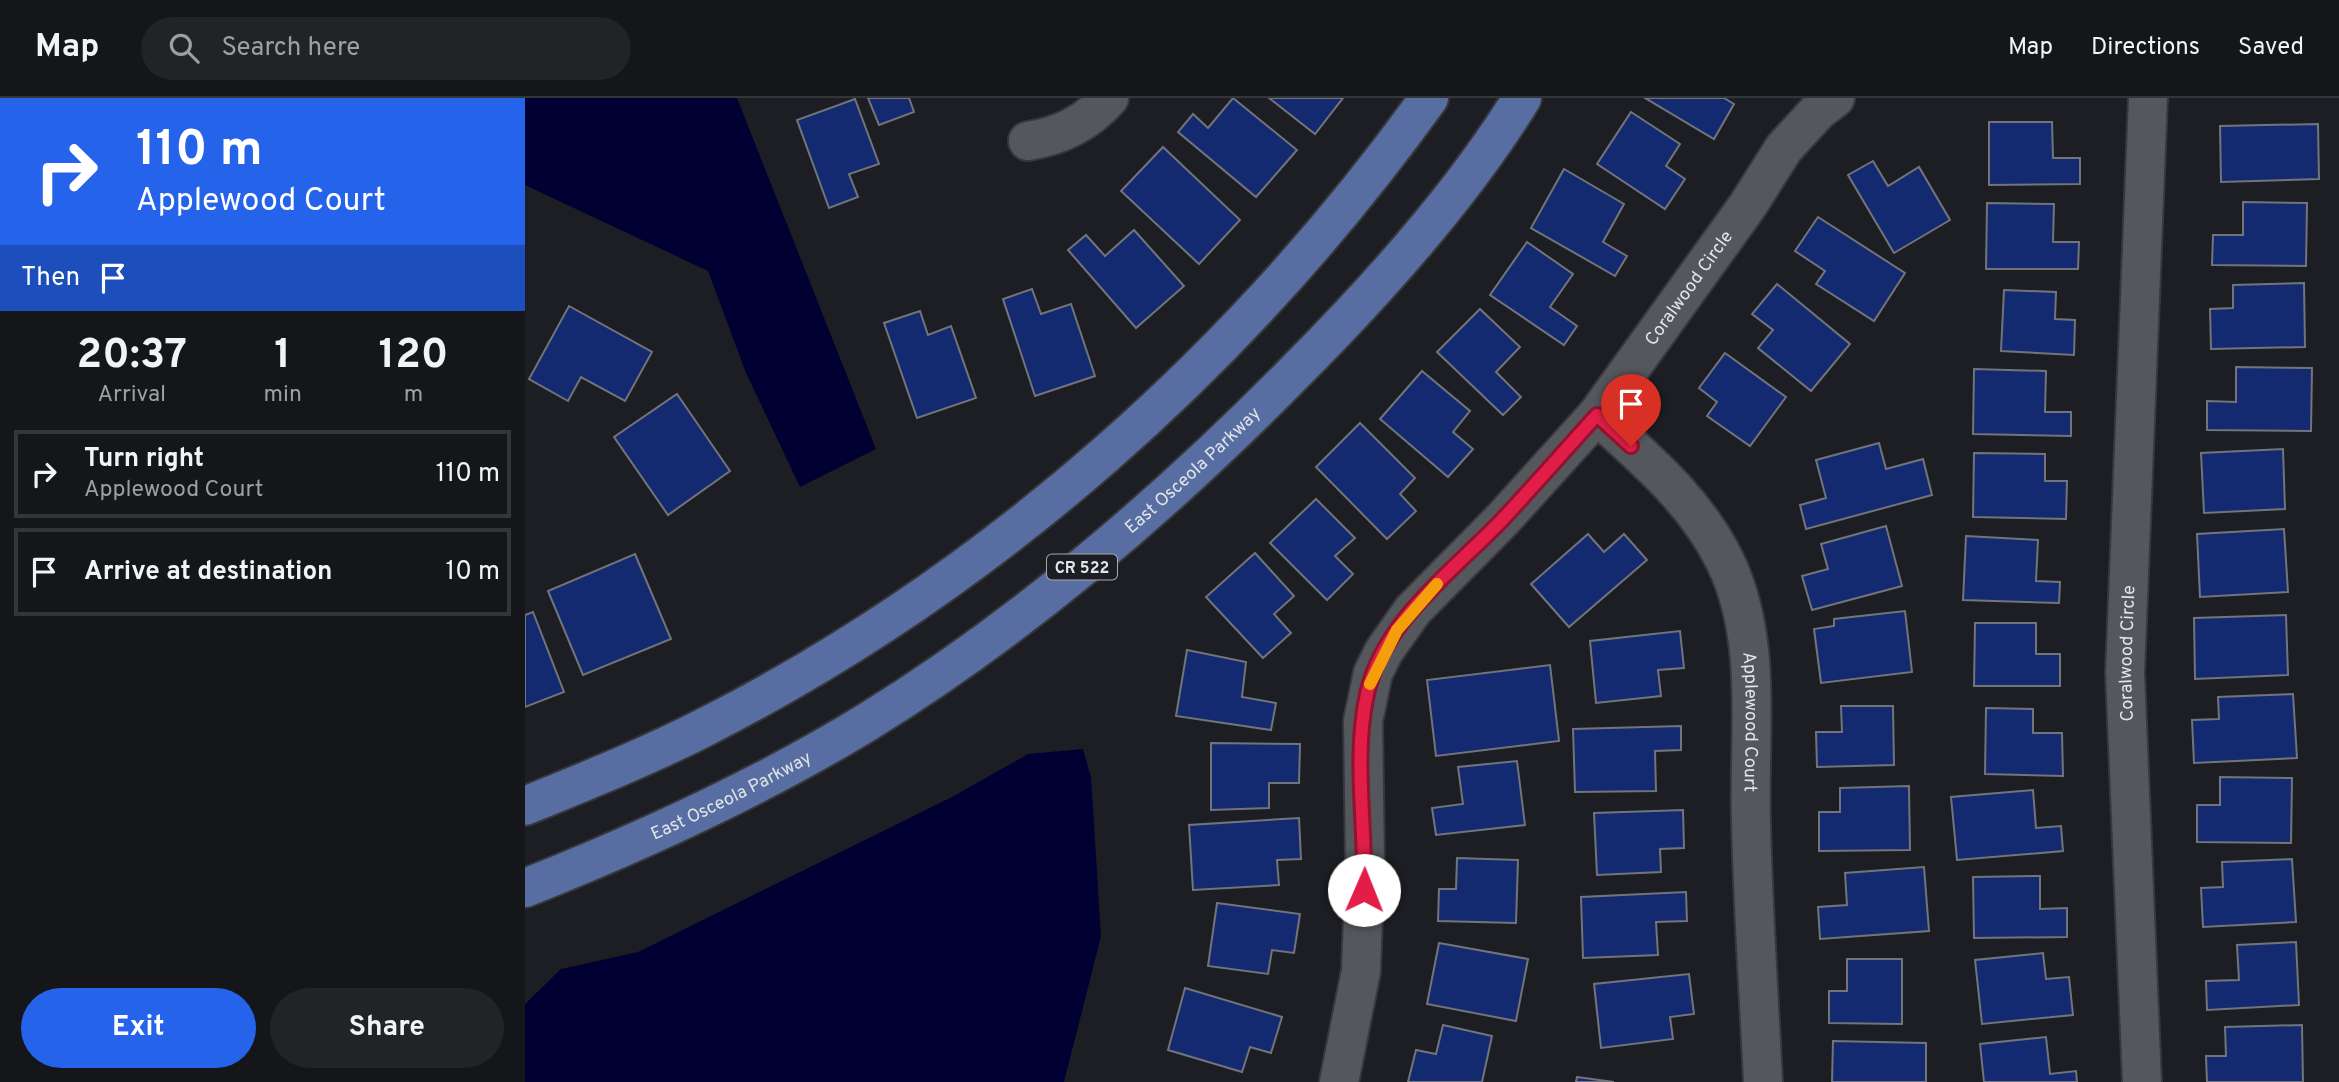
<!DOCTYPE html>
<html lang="en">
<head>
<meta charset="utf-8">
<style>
  :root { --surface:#15161a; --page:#222327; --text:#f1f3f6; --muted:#9d9fa2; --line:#343539; --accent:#2563eb }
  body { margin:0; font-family:Overpass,sans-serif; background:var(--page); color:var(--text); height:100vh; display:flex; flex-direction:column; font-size:26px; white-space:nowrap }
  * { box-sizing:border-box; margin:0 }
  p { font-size:23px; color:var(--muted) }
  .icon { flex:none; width:38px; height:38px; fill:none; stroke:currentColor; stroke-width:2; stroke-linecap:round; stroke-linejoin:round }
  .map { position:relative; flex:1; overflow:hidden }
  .details { display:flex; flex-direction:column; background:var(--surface); width:525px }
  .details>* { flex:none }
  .top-card { background:#2563eb; color:#fff; overflow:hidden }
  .pin { position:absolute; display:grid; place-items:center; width:60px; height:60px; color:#fff; margin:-72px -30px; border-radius:50% 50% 50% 0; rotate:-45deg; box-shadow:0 0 7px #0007 }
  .pin .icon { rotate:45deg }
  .me { position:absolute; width:77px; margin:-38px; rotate:1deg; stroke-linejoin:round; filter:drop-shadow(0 0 5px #0008) }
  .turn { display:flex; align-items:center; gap:24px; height:147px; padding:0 21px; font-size:32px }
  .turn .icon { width:91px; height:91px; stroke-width:2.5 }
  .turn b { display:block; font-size:49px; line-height:60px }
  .then { display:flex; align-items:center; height:66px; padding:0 21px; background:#0003; gap:14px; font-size:26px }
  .eta { display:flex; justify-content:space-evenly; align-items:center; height:119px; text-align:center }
  .eta b { font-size:42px; font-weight:700; line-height:49px }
  .cta { display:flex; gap:14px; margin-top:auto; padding:14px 21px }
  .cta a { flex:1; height:80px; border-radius:42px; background:var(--accent); color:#fff; font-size:28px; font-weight:700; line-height:80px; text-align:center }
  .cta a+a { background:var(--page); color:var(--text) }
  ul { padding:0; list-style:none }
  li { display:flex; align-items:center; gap:21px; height:88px; margin:0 14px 10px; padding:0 7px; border:4px solid var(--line); border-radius:0px }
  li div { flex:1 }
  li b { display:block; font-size:26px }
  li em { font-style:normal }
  header { display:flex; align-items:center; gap:42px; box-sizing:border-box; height:98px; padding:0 35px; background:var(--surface); border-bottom:2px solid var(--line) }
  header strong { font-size:33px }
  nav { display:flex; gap:38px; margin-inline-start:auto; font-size:24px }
  .search { width:490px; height:63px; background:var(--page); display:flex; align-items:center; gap:18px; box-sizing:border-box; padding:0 24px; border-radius:38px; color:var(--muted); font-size:26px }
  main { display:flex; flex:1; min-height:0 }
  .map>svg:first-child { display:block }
</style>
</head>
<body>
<header>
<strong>Map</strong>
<div class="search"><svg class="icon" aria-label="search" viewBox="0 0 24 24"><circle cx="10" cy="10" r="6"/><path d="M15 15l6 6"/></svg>Search here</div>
<nav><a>Map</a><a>Directions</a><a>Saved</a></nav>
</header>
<main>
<section class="details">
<div class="top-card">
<div class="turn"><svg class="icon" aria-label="right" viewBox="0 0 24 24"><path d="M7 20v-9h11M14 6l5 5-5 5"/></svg><div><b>110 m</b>Applewood Court</div></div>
<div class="then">Then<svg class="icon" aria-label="arrive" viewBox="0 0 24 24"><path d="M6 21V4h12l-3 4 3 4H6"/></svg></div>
</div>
<div class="eta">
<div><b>20:37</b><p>Arrival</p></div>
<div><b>1</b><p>min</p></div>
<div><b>120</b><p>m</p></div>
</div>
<ul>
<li><svg class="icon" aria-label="right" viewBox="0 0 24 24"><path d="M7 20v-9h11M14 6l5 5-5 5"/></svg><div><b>Turn right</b><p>Applewood Court</p></div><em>110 m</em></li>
<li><svg class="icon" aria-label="arrive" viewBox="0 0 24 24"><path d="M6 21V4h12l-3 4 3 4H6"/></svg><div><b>Arrive at destination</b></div><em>10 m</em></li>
</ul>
<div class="cta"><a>Exit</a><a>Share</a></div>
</section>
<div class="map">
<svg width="1814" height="984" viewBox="0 0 1814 984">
  <rect width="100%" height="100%" fill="#1c1e23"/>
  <g fill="#010033">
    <path d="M0,0h212l139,351 -76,38 -54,-114 -38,-102 -183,-86z"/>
    <path d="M558,651l8,28 10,159 -37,146h-539v-78l36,-35 77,-17 314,-155 76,-43z"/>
  </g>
  <g fill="#132a71" stroke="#72747a" stroke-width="2">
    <path d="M343,0h41l5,14 -35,13z"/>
    <path d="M708,0l64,52 -41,47 -78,-65 15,-18 15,14z"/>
    <path d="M744,0h74l-28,36z"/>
    <path d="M1120,0h79l10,6 -20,35z"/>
    <path d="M330,1l24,65 -30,10 9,23 -29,11 -32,-88z"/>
    <path d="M1106,14l49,32 -14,22 19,13 -20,30 -68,-45z"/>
    <path d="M1464,24h63l1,36h27v26l-91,1z"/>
    <path d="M1793,26l1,55 -98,3 -1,-56z"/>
    <path d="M638,49l77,73 -41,44 -78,-73z"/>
    <path d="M1348,63l15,25 31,-19 31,53 -56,33 -46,-78z"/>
    <path d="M1039,71l60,35 -21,38 24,14 -12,20 -84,-48z"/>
    <path d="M1718,104l64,1 -1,63 -94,-1 1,-30h30z"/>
    <path d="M1462,105l67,1 -1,38h26l-1,27h-92z"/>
    <path d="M1293,119l87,56 -31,48 -58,-37 9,-13 -30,-20z"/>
    <path d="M609,132l50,56 -48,42 -68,-78 18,-15 19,21z"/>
    <path d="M1002,144l46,32 -23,33 27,19 -13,19 -74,-50z"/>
    <path d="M1779,185l1,64 -94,2 -1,-40 23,-1v-23z"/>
    <path d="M1252,186l73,60 -39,47 -53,-43 15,-18 -21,-16z"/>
    <path d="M507,191l9,25 30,-10 24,72 -60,20 -32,-97z"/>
    <path d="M1479,192l52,2 -1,27 20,1 -1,35 -73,-4z"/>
    <path d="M44,208l83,46 -27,49 -44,-24 -13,24 -39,-22z"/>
    <path d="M955,211l40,38 -24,25 25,25 -18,18 -66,-63z"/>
    <path d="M395,213l8,24 23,-9 25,72 -59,20 -33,-95z"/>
    <path d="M1200,255l61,44 -36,49 -43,-30 10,-14 -18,-14z"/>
    <path d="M1711,269l76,1 -1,63 -104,-1v-29l29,1z"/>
    <path d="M1449,271l72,2 -1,41h26v24l-98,-2z"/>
    <path d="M897,273l48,40 -17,21 20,17 -25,28 -68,-58z"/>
    <path d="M152,296l53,77 -62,44 -54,-78z"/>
    <path d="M835,325l55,55 -15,16 16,17 -29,28 -71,-72z"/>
    <path d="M1354,345l7,26 37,-10 9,36 -126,34 -6,-24 26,-7 -10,-38z"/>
    <path d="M1758,351l2,60 -81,4 -3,-60z"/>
    <path d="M1449,355l71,1v27h22l-1,38 -93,-2z"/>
    <path d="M791,401l39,39 -20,18 18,18 -26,26 -57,-57z"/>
    <path d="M1361,428l16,60 -90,24 -10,-34 26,-7 -7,-25z"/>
    <path d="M1759,431l4,63 -88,5 -3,-63z"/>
    <path d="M1063,436l16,18 20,-18 23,26 -78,67 -38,-43z"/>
    <path d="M1441,438l72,4 -2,41 24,1 -1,21 -96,-3z"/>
    <path d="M730,455l39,43 -20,18 17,19 -28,25 -57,-61z"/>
    <path d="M110,456l36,85 -88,36 -35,-84z"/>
    <path d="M1380,513l7,61 -91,11 -7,-54 20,-3v-7z"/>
    <path d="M8,514l31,80 -39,15v-92z"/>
    <path d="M1761,517l2,60 -93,4 -1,-61z"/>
    <path d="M1450,525h61v31h24v32h-86z"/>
    <path d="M1155,533l4,37 -26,2 3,26 -65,7 -6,-62z"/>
    <path d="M662,552l59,12 -4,35 34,6 -5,27 -95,-14z"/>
    <path d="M1025,567l9,76 -123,15 -9,-76z"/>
    <path d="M1768,596l4,64 -103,5 -2,-43 27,-1 -1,-22z"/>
    <path d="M1316,608h52l1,59 -77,2 -1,-35h26z"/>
    <path d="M1461,610l47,1v24h29l1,43 -78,-2z"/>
    <path d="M1156,628v24l-26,1 1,40 -81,1 -2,-63z"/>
    <path d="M686,645l89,1 -1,39h-30v25l-58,2z"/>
    <path d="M992,663l8,64 -89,10 -4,-27 31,-4 -5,-37z"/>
    <path d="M1695,679l72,1 -1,65 -94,-1v-37h23z"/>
    <path d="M1384,688l1,64 -91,1v-39h21v-24z"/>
    <path d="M1508,692l3,38 25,-2 2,25 -106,9 -6,-63z"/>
    <path d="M1158,712l1,38 -24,1 1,23 -64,3 -3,-62z"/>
    <path d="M774,720l2,41 -24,1 2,25 -86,5 -4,-65z"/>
    <path d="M932,760l61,2 -2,63 -78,-2 1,-32h17z"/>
    <path d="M1767,761l4,63 -93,5 -2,-39 22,-1 -1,-25z"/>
    <path d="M1399,769l5,64 -109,8 -2,-32 29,-2 -2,-32z"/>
    <path d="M1515,778v33l27,-1v29l-93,1 -1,-61z"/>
    <path d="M1161,794l1,29 -31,1 2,33 -75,3 -2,-61z"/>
    <path d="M692,805l83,11 -6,39 -22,-3 -4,24 -60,-8z"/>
    <path d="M1771,844l3,63 -92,5 -1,-29 33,-1 -2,-35z"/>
    <path d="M914,845l89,16 -12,62 -89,-17z"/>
    <path d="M1518,855l3,26 23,-2 4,38 -91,9 -7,-64z"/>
    <path d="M1322,861h55v65l-73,-1v-32h18z"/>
    <path d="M1164,876l5,40 -24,3 3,22 -72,9 -7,-64z"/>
    <path d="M660,890l97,29 -11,36 -21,-6 -8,25 -74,-22z"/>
    <path d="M918,927l49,11 -10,46h-74l8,-32 20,4z"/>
    <path d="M1777,927l1,57h-96l-1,-26h20l-1,-29z"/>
    <path d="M1521,939l4,37 26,-3 1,11h-93l-4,-38z"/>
    <path d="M1308,943l93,2v39h-94z"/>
    <path d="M1052,979l37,5h-38z"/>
  </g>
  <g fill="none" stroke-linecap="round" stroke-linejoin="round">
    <defs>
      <g id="street">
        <path d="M503,43c33,-5 59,-18 81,-43"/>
        <path id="s1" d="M1072,317c49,45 98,85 128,146 39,80 23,176 26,261 2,87 8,174 12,260"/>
        <path id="s2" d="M814,984l22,-111 4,-108 -2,-142 10,-48 11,-22 29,-41 89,-90 95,-105 151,-210 36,-57 35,-38 16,-12"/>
        <path id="s3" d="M1617,984l-17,-409 23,-575"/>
      </g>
      <g id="primary">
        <path d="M0,708c61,-25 124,-50 182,-80 286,-146 535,-368 722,-628"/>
        <path id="s4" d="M0,790c116,-46 232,-99 339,-164 158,-97 300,-219 431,-352 82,-82 166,-175 227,-274"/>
      </g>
    </defs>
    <use href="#street" stroke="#37383c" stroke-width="42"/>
    <use href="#primary" stroke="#37383c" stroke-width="42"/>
    <use href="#street" stroke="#54575c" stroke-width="38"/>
    <use href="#primary" stroke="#586ea2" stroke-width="38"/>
  </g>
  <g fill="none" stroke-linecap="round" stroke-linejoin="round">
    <defs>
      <path id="route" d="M839,792c2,-64 -11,-133 3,-196 16,-73 85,-122 134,-173 33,-35 64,-71 96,-106l34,31"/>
    </defs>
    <use href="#route" stroke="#92132f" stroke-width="18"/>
    <use href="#route" stroke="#e11d48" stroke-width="12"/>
    <path stroke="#f59e0b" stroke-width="12" d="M845,586l27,-54 40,-46"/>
  </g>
  <g text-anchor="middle" stroke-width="7" stroke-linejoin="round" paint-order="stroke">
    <rect fill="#1c1e23" stroke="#a7a9ac" stroke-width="2" x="522" y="456.5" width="70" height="25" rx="5"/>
    <g font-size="16" font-weight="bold" fill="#e2e4e7">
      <text x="557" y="475">CR 522</text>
    </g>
    <g font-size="18" fill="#e2e4e7" stroke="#1c1e23">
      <text dy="6" stroke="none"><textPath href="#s2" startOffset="912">Coralwood Circle</textPath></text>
      <text dy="6" stroke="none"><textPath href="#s4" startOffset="793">East Osceola Parkway</textPath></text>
      <text dy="6" stroke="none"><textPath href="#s3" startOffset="429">Coralwood Circle</textPath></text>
      <text dy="6" stroke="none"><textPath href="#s1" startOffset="360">Applewood Court</textPath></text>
      <text dy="6" stroke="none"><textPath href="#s4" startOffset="226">East Osceola Parkway</textPath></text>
    </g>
  </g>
</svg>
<div class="pin" style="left:1106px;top:348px;background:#d93025"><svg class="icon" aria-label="arrive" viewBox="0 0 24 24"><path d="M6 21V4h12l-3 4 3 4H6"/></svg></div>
<svg class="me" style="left:839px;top:792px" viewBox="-20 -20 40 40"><circle r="19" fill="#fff"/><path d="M0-13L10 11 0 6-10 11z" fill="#e11d48"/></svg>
</div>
</main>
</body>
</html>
